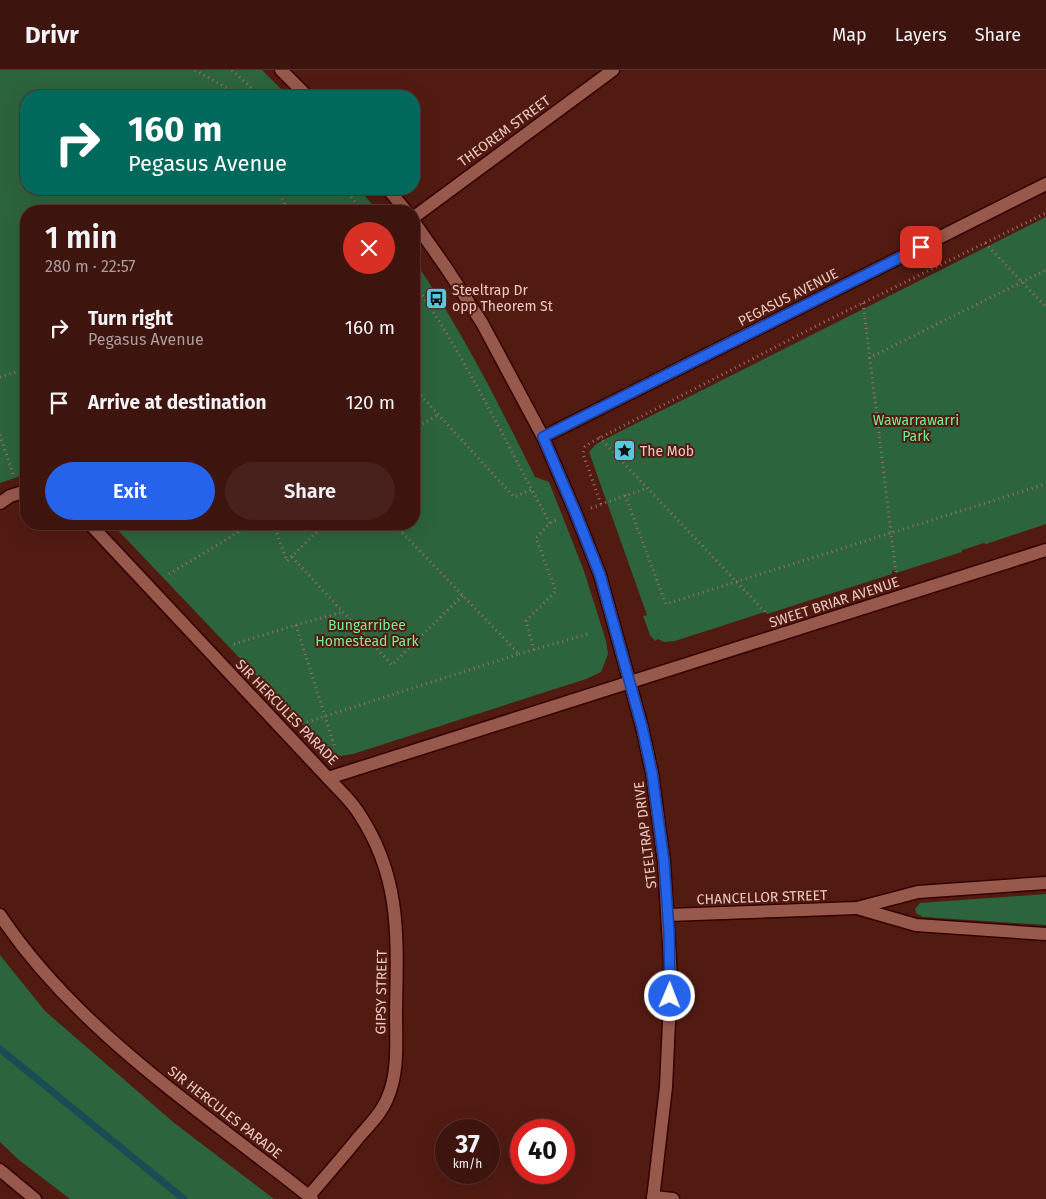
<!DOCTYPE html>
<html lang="en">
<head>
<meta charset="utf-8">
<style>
  :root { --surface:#3e140e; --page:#49211c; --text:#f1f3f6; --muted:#ad9e9e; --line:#57332e; --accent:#2563eb }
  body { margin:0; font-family:"Fira Sans",sans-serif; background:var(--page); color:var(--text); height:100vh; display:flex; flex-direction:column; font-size:19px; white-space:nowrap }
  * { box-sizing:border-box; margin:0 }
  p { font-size:16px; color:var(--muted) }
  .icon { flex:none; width:28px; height:28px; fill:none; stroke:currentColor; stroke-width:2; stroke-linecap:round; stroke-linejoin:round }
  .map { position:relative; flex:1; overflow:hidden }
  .details { position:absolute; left:20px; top:135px; width:400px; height:325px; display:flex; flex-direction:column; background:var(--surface); border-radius:20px; box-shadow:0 5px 20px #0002,0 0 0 1px var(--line) }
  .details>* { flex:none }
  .banner { position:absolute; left:20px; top:20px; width:400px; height:105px; border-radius:20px; box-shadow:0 5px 20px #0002,0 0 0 1px var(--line); background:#00695c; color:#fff; overflow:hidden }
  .speed { position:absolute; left:435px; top:1049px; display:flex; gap:10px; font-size:25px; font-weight:700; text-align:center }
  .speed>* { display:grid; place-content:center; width:65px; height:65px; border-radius:50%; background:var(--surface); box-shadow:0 5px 20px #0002,0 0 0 1px var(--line); line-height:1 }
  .speed small { font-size:12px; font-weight:400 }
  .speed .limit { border:8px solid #d22; background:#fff; color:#111 }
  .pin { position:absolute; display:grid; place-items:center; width:42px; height:42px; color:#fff; margin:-21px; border-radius:10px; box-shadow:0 2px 8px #0006 }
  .me { position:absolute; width:55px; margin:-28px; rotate:1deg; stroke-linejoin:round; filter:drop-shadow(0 0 4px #0008) }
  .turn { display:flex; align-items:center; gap:18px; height:105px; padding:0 25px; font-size:22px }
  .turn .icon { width:65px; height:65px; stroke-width:2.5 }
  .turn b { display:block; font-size:35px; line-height:42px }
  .round { display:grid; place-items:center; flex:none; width:52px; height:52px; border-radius:26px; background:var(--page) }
  .overview { display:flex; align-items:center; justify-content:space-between; height:85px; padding:0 25px }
  h1 { font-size:30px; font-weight:600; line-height:38px }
  .primary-button { display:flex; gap:10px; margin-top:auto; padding:10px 25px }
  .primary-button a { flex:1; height:58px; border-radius:30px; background:var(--accent); color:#fff; font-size:20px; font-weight:600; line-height:58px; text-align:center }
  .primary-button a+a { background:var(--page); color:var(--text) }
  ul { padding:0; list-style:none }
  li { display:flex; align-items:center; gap:15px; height:75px; padding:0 25px }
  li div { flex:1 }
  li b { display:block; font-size:19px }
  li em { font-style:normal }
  header { display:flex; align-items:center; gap:30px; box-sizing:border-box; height:70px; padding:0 25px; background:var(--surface); border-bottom:1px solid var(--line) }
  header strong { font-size:24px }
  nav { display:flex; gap:28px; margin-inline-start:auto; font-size:18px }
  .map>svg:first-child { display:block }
</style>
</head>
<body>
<header>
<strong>Drivr</strong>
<nav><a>Map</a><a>Layers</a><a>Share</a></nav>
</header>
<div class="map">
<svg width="1046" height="1129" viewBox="0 0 1046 1129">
  <rect width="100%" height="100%" fill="#521b12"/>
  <g fill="#2c643d">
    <path d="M0,0h262l26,26h-262v93h333l19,22h-352v263l-26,9z"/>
    <path d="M1046,147v307l-60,20 -2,-1 -22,7v2l-66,21v-3l-4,1v3l-125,40 -2,-2 -90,29 -11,1 -6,-3 -3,2 -5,-6 -7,-19 4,-1 -58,-163 7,-8 27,-14z"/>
    <path d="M414,190c47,69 84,142 121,217l14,5 35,89 22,70 2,13 -7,18 -15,7 -233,75 -13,2 -12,-5 -216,-227h302z"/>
    <path d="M1046,824v31l-123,-8 -7,-4 -1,-4 5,-6z"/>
    <path d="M0,885l45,56 128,111 101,77h-204l-51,-39 -19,-18z"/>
  </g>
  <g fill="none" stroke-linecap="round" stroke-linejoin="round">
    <path stroke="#184d56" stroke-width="7" d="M0,979l184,150"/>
    <defs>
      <g id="minor">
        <path d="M414,147l199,-147"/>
        <path d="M543,367l503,-253"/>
        <path d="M0,433l10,-7 16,-5"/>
        <path d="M90,454l238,254 718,-228"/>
        <path d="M857,838l59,17 130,9"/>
        <path d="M0,845c64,96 159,166 249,235 21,16 43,32 63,49"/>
        <path d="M668,845l189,-7 61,-16 128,-9"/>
        <path d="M0,1100l35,29"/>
        <path d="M309,1126c16,-19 33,-38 49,-58 10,-12 23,-24 29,-39 12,-26 9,-58 9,-86 1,-74 6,-133 -36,-198 -8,-14 -21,-25 -32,-37"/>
        <path d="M653,1127l20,2"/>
      </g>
      <g id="tertiary">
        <path d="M281,0l26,26"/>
        <path d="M388,119l18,22"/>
        <path d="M414,152l33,47 35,54 61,114 33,77 24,61 42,152 10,46 12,89 7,116 -5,109 -13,112"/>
      </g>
    </defs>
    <use href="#minor" stroke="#350000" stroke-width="15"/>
    <use href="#tertiary" stroke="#350000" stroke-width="15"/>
    <g stroke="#9d7068" stroke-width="3" stroke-dasharray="1 4" stroke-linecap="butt">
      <path d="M195,0l46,26"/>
      <path d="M232,0l28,26"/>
      <path d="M279,119l8,22"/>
      <path d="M345,119l17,22"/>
      <path d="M985,173l61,64"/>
      <path d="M414,213c53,76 91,159 136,240"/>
      <path d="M863,233l33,270"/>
      <path d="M869,288l177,-88"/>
      <path d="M0,307l26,-8"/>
      <path d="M414,318l100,109 17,-7"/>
      <path d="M414,359l24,-14"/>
      <path d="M0,365l14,42"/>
      <path d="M599,367l168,177"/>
      <path d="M625,425l41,109 380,-120"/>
      <path d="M601,434l-18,-50 2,-7 5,-4 230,-119 226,-111"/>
      <path d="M591,438l56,-20"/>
      <path d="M273,454l14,37 38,-37"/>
      <path d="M292,487l100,108 71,-70"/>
      <path d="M169,504l83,-50"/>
      <path d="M296,555l47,-13"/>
      <path d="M234,574l62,-19 39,123"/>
      <path d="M534,580l-8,-29 30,-30 -20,-53 14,-15 9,-4"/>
      <path d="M519,584l69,-20"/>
      <path d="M307,652l212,-68 -125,-130"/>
    </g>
    <use href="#minor" stroke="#98594d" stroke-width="12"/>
    <use href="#tertiary" stroke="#98594d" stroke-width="12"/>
  </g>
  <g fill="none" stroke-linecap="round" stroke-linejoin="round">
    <defs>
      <path id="route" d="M670,926l-1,-65 -5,-69 -12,-89 -10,-46 -42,-152 -24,-61 -33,-77 378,-190"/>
    </defs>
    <use href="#route" stroke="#184099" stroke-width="12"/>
    <use href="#route" stroke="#2563eb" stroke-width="9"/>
  </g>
  <defs>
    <symbol id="bus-square" viewBox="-11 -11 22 22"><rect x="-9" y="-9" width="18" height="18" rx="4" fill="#55cadf" stroke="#521b12"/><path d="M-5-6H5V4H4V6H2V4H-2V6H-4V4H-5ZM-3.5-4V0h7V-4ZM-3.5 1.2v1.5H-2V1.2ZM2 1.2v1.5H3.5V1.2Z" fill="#111"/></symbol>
    <symbol id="sight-square" viewBox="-11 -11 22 22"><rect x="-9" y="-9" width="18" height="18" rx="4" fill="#55cadf" stroke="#521b12"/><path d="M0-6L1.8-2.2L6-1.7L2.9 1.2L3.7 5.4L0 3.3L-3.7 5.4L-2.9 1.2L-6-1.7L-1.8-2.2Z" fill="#111"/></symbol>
  </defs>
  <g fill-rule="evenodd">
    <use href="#bus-square" x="424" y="216" width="25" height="25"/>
    <use href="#sight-square" x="612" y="368" width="25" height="25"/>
  </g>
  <g text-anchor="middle" stroke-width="4" stroke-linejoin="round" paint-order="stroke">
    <g font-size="14" fill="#ecc8c1" stroke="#521b12">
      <text transform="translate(504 61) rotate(-36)" y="5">THEOREM STREET</text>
      <text transform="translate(788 227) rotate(-27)" y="5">PEGASUS AVENUE</text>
      <text transform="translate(834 532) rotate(-18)" y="5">SWEET BRIAR AVENUE</text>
      <text transform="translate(287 642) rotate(46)" y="5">SIR HERCULES PARADE</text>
      <text transform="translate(645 765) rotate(-97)" y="5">STEELTRAP DRIVE</text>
      <text transform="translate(762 827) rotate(-2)" y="5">CHANCELLOR STREET</text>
      <text transform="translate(381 922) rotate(-89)" y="5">GIPSY STREET</text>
      <text transform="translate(225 1042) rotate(38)" y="5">SIR HERCULES PARADE</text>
    </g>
    <g font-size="14" fill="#ecc8c1" stroke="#521b12" text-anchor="start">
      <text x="452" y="225">Steeltrap Dr<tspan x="452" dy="16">opp Theorem St</tspan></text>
      <text x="640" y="386">The Mob</text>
    </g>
    <g font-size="14" fill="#70f298" stroke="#521b12">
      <text x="916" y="355">Wawarrawarri<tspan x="916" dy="16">Park</tspan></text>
      <text x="367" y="560">Bungarribee<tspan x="367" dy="16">Homestead Park</tspan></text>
    </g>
  </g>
</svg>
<div class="speed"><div>37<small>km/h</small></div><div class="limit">40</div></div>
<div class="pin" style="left:921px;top:177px;background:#d93025"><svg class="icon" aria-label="arrive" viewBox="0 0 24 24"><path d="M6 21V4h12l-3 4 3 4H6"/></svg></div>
<svg class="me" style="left:670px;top:926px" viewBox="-20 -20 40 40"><circle r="17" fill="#2563eb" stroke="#fff" stroke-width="3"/><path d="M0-11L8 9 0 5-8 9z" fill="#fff"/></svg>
<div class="banner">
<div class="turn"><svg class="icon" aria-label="right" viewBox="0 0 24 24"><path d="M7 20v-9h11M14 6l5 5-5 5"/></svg><div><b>160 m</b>Pegasus Avenue</div></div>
</div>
<section class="details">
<div class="overview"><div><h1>1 min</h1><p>280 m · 22:57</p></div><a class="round" style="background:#d93025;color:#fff"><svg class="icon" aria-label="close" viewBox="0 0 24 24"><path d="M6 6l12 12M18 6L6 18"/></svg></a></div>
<ul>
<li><svg class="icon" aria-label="right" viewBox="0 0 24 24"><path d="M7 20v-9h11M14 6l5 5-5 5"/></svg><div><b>Turn right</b><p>Pegasus Avenue</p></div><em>160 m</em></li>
<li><svg class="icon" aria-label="arrive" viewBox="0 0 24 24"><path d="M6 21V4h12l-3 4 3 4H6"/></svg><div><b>Arrive at destination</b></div><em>120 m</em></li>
</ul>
<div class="primary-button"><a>Exit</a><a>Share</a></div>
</section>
</div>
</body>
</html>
